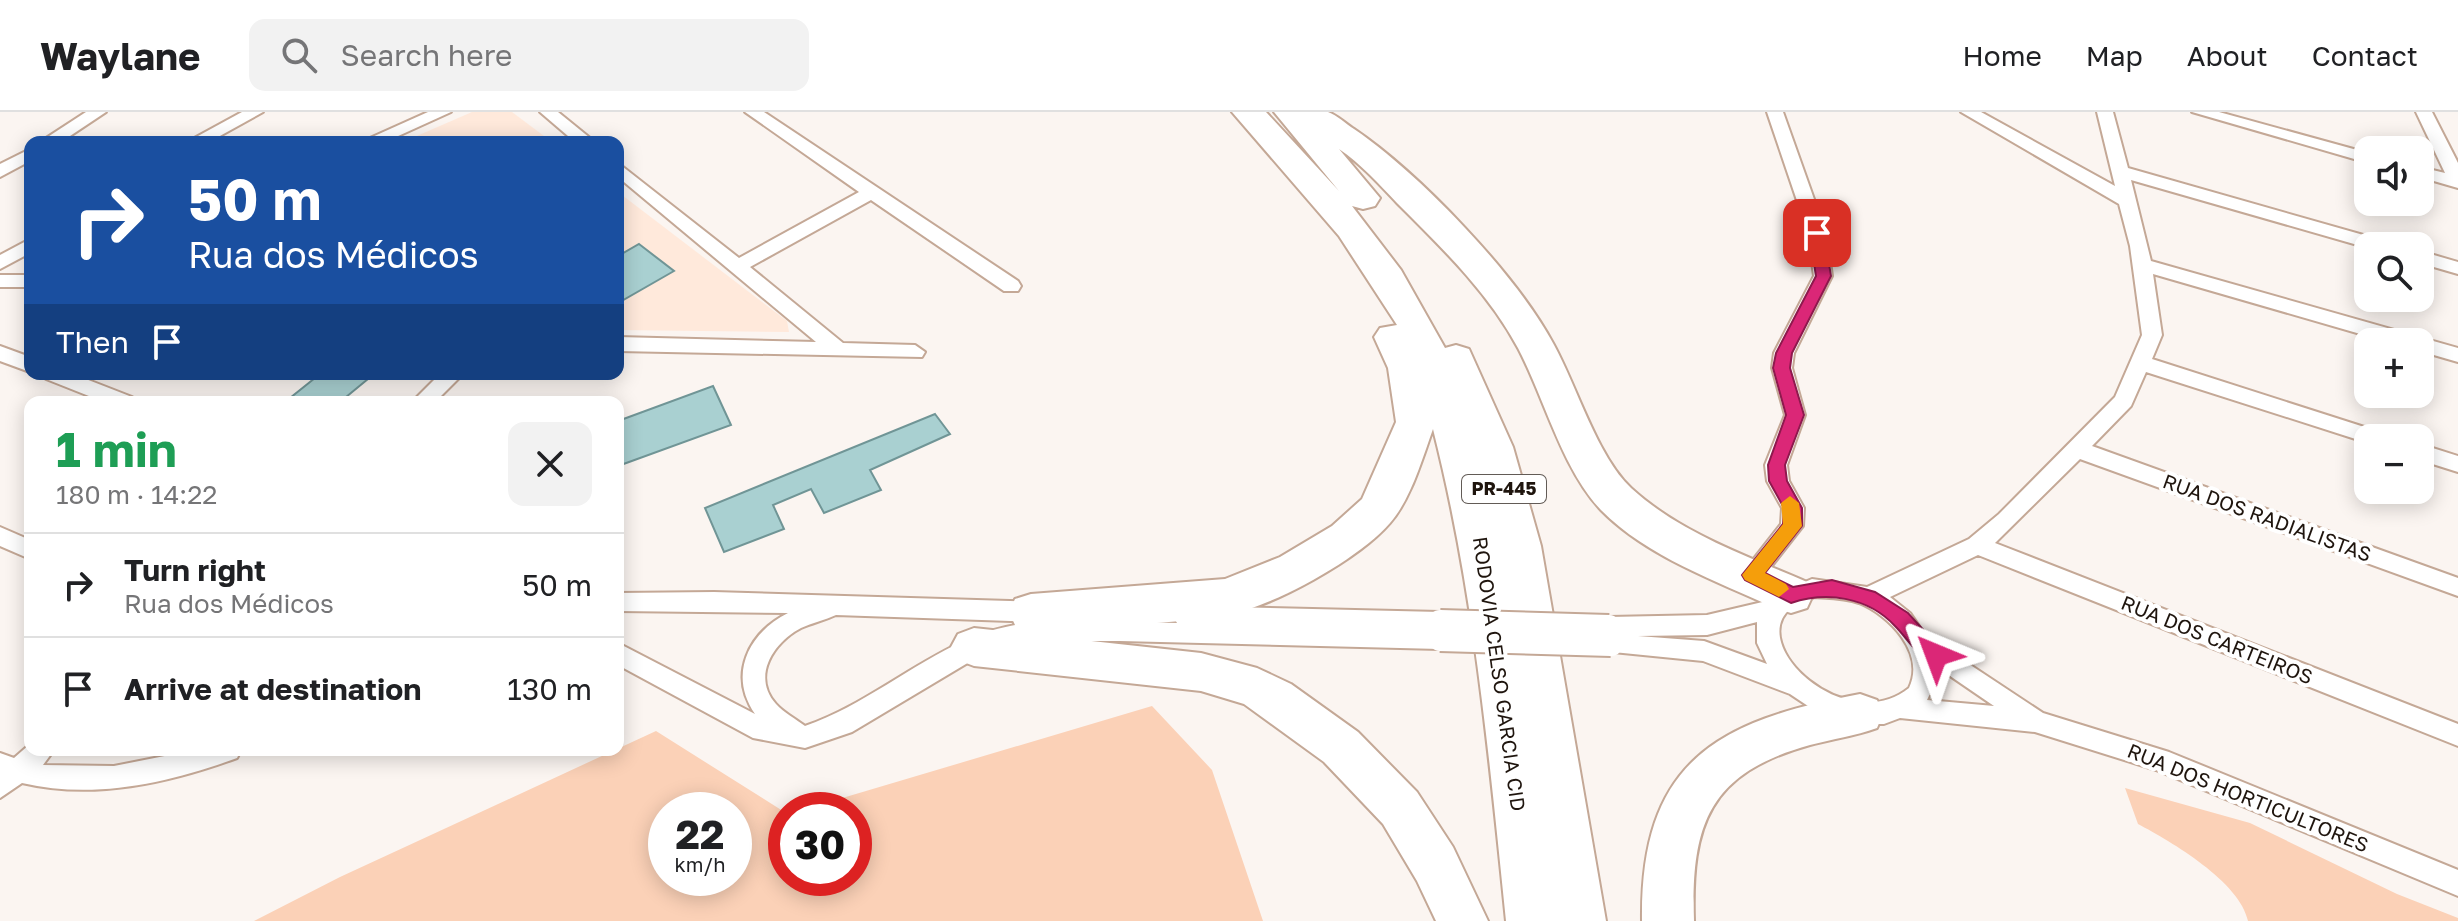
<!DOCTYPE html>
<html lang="en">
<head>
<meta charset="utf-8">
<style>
  :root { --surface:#fff; --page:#f2f2f2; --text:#202124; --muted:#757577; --line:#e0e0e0 }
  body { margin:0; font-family:"Golos Text",sans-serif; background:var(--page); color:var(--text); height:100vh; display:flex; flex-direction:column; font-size:30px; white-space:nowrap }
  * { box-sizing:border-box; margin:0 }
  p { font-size:26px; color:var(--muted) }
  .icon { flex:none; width:44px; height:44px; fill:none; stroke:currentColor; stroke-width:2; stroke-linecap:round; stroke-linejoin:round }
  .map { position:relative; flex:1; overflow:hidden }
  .drawer { position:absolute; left:24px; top:284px; width:600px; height:360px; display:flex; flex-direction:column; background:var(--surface); border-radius:16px; box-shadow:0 4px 20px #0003 }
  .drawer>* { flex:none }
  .guide { position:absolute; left:24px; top:24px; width:600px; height:244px; border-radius:16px; box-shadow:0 4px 20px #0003; background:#1a4fa0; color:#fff; overflow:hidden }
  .fabs { position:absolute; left:2354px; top:24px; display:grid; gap:16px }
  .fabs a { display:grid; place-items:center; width:80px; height:80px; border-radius:16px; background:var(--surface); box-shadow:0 4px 20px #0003; font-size:40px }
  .speed { position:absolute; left:648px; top:680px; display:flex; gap:16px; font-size:40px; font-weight:700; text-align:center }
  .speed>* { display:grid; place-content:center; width:104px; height:104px; border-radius:50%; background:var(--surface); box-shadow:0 4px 20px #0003; line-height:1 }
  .speed small { font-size:20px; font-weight:400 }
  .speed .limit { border:12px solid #d22; background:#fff; color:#111 }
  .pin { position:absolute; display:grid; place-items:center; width:68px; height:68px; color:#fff; margin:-34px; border-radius:16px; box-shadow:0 4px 12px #0006 }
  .me { position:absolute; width:88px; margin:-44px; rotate:316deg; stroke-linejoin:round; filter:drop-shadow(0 0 6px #0008) }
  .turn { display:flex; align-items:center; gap:28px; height:168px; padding:0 32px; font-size:36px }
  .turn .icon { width:104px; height:104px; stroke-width:2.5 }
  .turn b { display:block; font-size:56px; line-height:68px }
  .then { display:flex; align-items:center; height:76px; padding:0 32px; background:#0003; gap:16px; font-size:30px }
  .round { display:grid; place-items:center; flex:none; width:84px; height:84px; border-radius:16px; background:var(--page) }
  .head { display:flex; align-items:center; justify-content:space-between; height:136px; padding:0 32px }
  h1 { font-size:48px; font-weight:700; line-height:60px; color:#1e9e55 }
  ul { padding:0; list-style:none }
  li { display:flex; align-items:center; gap:24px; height:104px; padding:0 32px; border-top:2px solid var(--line) }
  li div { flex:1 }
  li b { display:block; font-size:30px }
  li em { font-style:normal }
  header { display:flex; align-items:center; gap:48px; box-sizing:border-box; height:112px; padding:0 40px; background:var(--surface); border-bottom:2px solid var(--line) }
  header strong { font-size:38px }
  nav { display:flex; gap:44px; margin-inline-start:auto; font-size:28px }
  .search { width:560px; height:72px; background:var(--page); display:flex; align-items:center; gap:20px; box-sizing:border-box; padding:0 28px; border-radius:16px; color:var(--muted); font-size:30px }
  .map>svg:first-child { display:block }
</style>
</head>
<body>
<header>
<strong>Waylane</strong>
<div class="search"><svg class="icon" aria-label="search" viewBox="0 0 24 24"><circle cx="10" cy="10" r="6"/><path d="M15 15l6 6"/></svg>Search here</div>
<nav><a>Home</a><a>Map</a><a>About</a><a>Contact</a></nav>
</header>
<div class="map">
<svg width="2458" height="809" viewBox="0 0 2458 809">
  <rect width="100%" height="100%" fill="#fbf5f1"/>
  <g fill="#ffe9db">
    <path d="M472,0h40l40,30h-149z"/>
    <path d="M618,80l169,129 2,11 -171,-2z"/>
  </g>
  <g fill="#fbd1b7" fill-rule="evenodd">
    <path d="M1152,594l60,64 51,151h-1009l86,-44 316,-146 130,82v65h68v-68h-52zM666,698h68v68h-68z"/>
    <path d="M2125,676l125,35 147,71 61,24v3h-210c-8,-39 -76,-79 -110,-97z"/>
  </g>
  <g fill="#a9d0d1" stroke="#709596" stroke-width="2">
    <path d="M639,132l35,27 -56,32v-47z"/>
    <path d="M320,262h54l-34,28h-55z"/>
    <path d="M713,274l18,39 -113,41v-45z"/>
    <path d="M935,302l15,20 -80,36 11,20 -57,23 -13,-24 -38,16 11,24 -60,23 -19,-44z"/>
  </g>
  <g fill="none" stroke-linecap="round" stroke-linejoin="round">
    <defs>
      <g id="minor">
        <path d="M86,0h20l-45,30h-21z"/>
        <path d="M242,0h21l-54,30h-22z"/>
        <path d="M428,0h23l-66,30h-24z"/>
        <path d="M540,0h18l37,30h-20z"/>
        <path d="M745,0h19l254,169 3,5 -3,5h-14l-133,-91 -121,67 93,76 72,2 10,7 -3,5 -304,-6v-14l198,5 -198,-165v-14l121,95 120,-66z"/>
        <path d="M1767,0h16l43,121 6,43 -38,77 -2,15 13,47 -18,50 2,16 15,27 -1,18 -43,55h-16l-3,-6 40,-51 1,-16 -15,-27 -2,-16 20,-50 -13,-47 2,-15 40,-77 -6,-43z"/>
        <path d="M1961,0h20l134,74 -18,-74h16l15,56 260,74 2,4 -22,2 -237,-68 20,81 307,87v14l-38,-11v-9h-32l-235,-68 9,61 -10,24 231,74 3,5h-18v5l-222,-71 -15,34 -39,40 366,132v18l-378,-137 -85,84 463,181v22l-480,-191 -88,42 20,16 15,22 118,78 126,39 289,118v26l-302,-126 -121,-38 -135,-14 -16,6h-30l-37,-12 -27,-18 -87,-33 -100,-10 -4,-7 7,-8 -9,-9 4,-7 8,-3 98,-2 64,-15 3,-5 38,-16 55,8 102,-48 30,-25 116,-117 27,-62 -12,-89 -11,-42zM1814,485c15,1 31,1 45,6 30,12 67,50 50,85 -62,50 -164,-43 -118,-80 6,-5 16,-7 23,-11zM1757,510v21l10,21 -63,-23 -66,-5 69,-1zM1937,555l57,39 -67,-6 9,-19z"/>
        <path d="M2192,0h27l149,41v10z"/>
        <path d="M2416,0h16l26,51v25l-38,-11v-10l25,6z"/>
        <path d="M30,37v12l-30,16v-13z"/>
        <path d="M30,127v14l-30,16v-14z"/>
        <path d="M2420,139l38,11v12l-38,-11z"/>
        <rect x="0" y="163" width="30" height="12"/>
        <path d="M0,234l30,11v15l-30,-11z"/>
        <path d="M43,262h30l59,23 3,5h-31l-58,-23z"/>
        <path d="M440,262h23l-28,28h-23z"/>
        <path d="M2420,332l38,12v16l-38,-12z"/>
        <path d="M0,415l30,13v19l-30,-13z"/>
        <path d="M714,480l325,10 8,3 4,7 -4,7 -8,3 -203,-7c-11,5 -24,8 -35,13 -27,14 -50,48 -25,76 8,9 20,15 29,22 58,-20 105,-61 161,-86 63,-29 143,-19 211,-17l-4,-7 4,-7 8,-3 255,6 8,3 4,7 -8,8 8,9 -4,7 -8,3 -320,-8h-67l-39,5 -33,9 -129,77 -47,16 -52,-10 -135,-73v-22l137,71c-27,-39 -7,-81 33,-101l-170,-2v-18z"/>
        <path d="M30,632v6h24l-11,15 71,1 81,-16h46l-4,8c-68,25 -143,42 -215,25l-22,15v-45l14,5z"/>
      </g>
      <g id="motorway">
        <path d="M1232,0h34l73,79 -65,-79c16,0 40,0 54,0 9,3 18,12 26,17 65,44 163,146 200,216 23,42 43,111 77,143 49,45 116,68 176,94l6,13 -6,13 -16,5 -16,-5c-58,-27 -128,-51 -174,-98 -39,-41 -57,-113 -83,-162 -30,-56 -77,-101 -121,-145 -18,-19 -36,-39 -58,-54l41,49 -5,8 -12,3 -11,-3 49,64 44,78 11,-3 13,4 44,98 28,99 65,375h-100c-17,-165 -32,-331 -73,-492 -11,30 -22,70 -43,94 -31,36 -117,84 -164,92 -63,11 -131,10 -195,15l-16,-5 -6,-13 6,-13 16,-5 194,-15 55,-22 52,-31 30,-27 34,-77 -8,-54 -14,-31 6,-9 17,-3 -58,-89z"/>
        <path d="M974,516l227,25 56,15 34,16 67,48 59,60 36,55 35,74h-52l-19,-40 -34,-57 -59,-62 -80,-58 -43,-13 -227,-25 -16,-6 -7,-13 7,-13z"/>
        <path d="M1860,582l17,6 6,14 -6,14c-22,8 -44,11 -67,17 -101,28 -119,79 -116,176h-52c-2,-159 74,-200 218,-227z"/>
      </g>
    </defs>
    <use href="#minor" stroke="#c4a896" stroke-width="4"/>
    <use href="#motorway" stroke="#c4a896" stroke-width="4"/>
    <use href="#minor" fill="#fff" fill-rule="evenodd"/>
    <use href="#motorway" fill="#fff" fill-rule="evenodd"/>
    <defs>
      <g id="minor-bridge">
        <path d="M1440,510l169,5"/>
        <path d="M1440,527l171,5"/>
      </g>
    </defs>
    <use href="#minor-bridge" stroke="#c4a896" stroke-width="28" stroke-linecap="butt"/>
    <use href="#minor-bridge" stroke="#fff" stroke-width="24"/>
  </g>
  <path fill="#db2777" stroke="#8e194d" stroke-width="2" d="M1817,116l7,5 7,43 -39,77 -2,15 14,47 -19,50 2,16 15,27v18l-37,47 28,14 39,-7 43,12 33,21 38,42 -10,8c-20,-7 -27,-23 -41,-37 -27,-29 -68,-35 -104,-23l-46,-23 -3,-5 41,-51 1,-16 -15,-27 -1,-16 18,-50 -13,-47 3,-15 40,-77 -7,-43z"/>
  <path fill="#f59e0b" d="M1790,384l9,7 3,23 -37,47 21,11 3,5 -10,8 -34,-17 -3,-5 41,-51 -2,-21z"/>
  <g text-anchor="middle" stroke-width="8" stroke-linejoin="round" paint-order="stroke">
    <rect fill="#fff" stroke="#625b56" stroke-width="2" x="1462" y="363" width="84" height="28" rx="6"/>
    <g font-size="18" font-weight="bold" fill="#1f150e">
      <text x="1504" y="383">PR-445</text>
    </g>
    <g font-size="20" fill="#1f150e" stroke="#fff">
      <text transform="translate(2267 406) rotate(20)" y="7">RUA DOS RADIALISTAS</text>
      <text transform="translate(2217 528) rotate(22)" y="7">RUA DOS CARTEIROS</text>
      <text transform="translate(1499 562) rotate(82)" y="7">RODOVIA CELSO GARCIA CID</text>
      <text transform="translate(2248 686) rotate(22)" y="7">RUA DOS HORTICULTORES</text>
    </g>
  </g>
</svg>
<div class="fabs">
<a><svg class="icon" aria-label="sound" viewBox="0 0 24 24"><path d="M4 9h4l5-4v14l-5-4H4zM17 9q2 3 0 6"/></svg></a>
<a><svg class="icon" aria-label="search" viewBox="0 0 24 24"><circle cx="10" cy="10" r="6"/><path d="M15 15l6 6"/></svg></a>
<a>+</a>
<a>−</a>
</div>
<div class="speed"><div>22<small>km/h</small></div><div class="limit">30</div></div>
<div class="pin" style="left:1817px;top:121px;background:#d93025"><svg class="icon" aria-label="arrive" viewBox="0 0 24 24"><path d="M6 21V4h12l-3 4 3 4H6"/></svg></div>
<svg class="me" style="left:1936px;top:543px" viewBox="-20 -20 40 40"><path d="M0-17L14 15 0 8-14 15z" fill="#db2777" stroke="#fff" stroke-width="4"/></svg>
<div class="guide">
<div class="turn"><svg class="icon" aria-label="right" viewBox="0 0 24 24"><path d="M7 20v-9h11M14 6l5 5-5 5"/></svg><div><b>50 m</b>Rua dos Médicos</div></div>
<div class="then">Then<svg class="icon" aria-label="arrive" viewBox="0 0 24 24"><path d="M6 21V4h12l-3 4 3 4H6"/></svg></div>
</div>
<section class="drawer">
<div class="head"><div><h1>1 min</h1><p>180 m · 14:22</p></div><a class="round"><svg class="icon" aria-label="close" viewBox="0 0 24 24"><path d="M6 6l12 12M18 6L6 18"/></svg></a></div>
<ul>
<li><svg class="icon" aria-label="right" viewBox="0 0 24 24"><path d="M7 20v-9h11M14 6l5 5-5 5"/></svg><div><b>Turn right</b><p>Rua dos Médicos</p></div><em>50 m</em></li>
<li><svg class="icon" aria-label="arrive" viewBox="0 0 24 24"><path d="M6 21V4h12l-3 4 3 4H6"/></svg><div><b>Arrive at destination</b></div><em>130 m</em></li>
</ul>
</section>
</div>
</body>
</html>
